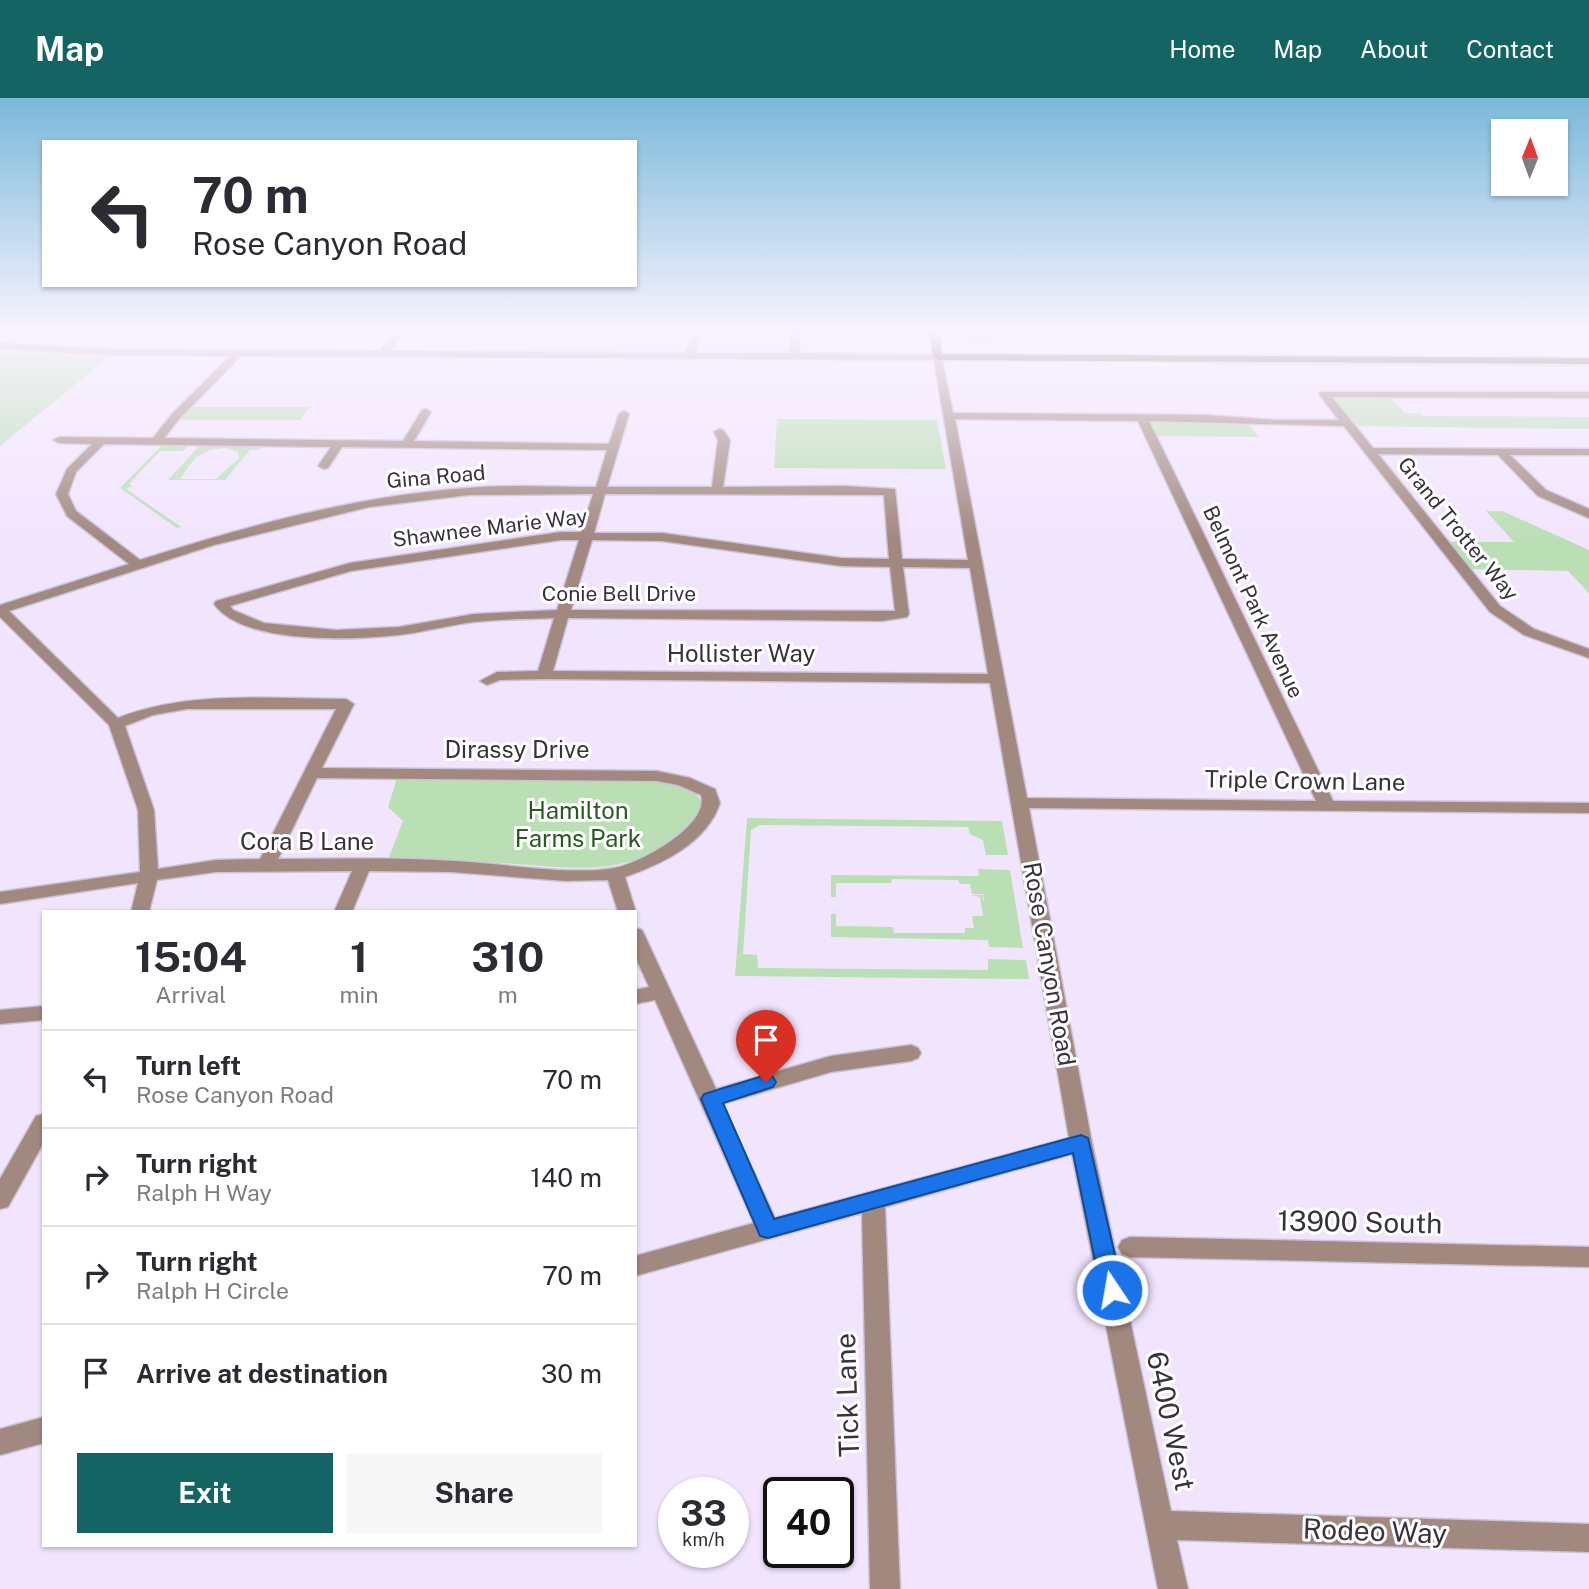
<!DOCTYPE html>
<html lang="en">
<head>
<meta charset="utf-8">
<style>
  :root { --surface:#fff; --page:#f7f7f7; --text:#2b2b33; --muted:#7c7c81; --line:#e1e1e2; --accent:#146464 }
  body { margin:0; font-family:"Public Sans",sans-serif; background:var(--page); color:var(--text); height:100vh; display:flex; flex-direction:column; font-size:26px; white-space:nowrap }
  * { box-sizing:border-box; margin:0 }
  p { font-size:23px; color:var(--muted) }
  .icon { flex:none; width:38px; height:38px; fill:none; stroke:currentColor; stroke-width:2; stroke-linecap:round; stroke-linejoin:round }
  .map { position:relative; flex:1; overflow:hidden }
  .details { position:absolute; left:42px; top:812px; width:595px; height:637px; display:flex; flex-direction:column; background:var(--surface); border-radius:0px; box-shadow:0 2px 5px #0004 }
  .details>* { flex:none }
  .top-card { position:absolute; left:42px; top:42px; width:595px; height:147px; border-radius:0px; box-shadow:0 2px 5px #0004; background:#fff; color:var(--text); overflow:hidden }
  .needle { width:46px; rotate:1deg }
  .tools { position:absolute; left:1491px; top:21px; display:grid; gap:14px }
  .tools a { display:grid; place-items:center; width:77px; height:77px; border-radius:0px; background:var(--surface); box-shadow:0 2px 5px #0004; font-size:35px }
  .speed { position:absolute; left:658px; top:1379px; display:flex; gap:14px; font-size:35px; font-weight:700; text-align:center }
  .speed>* { display:grid; place-content:center; width:91px; height:91px; border-radius:50%; background:var(--surface); box-shadow:0 2px 5px #0004; line-height:1 }
  .speed small { font-size:18px; font-weight:400 }
  .speed .limit { border:4px solid #111; border-radius:10px; background:#fff; color:#111 }
  .pin { position:absolute; display:grid; place-items:center; width:60px; height:60px; color:#fff; margin:-72px -30px; border-radius:50% 50% 50% 0; rotate:-45deg; box-shadow:0 0 7px #0007 }
  .pin .icon { rotate:45deg }
  .me { position:absolute; width:77px; margin:-38px; rotate:348deg; stroke-linejoin:round; filter:drop-shadow(0 0 5px #0008) }
  .turn { display:flex; align-items:center; gap:24px; height:147px; padding:0 35px; font-size:32px }
  .turn .icon { width:91px; height:91px; stroke-width:2.5 }
  .turn b { display:block; font-size:49px; line-height:60px }
  .eta { display:flex; justify-content:space-evenly; align-items:center; height:119px; text-align:center }
  .eta b { font-size:42px; font-weight:700; line-height:49px }
  .cta { display:flex; gap:14px; margin-top:auto; padding:14px 35px }
  .cta a { flex:1; height:80px; border-radius:0px; background:var(--accent); color:#fff; font-size:28px; font-weight:700; line-height:80px; text-align:center }
  .cta a+a { background:var(--page); color:var(--text) }
  ul { padding:0; list-style:none }
  li { display:flex; align-items:center; gap:21px; height:98px; padding:0 35px; border-top:2px solid var(--line) }
  li div { flex:1 }
  li b { display:block; font-size:26px }
  li em { font-style:normal }
  header { display:flex; align-items:center; gap:42px; box-sizing:border-box; height:98px; padding:0 35px; background:var(--accent); color:#fff }
  header strong { font-size:33px }
  nav { display:flex; gap:38px; margin-inline-start:auto; font-size:24px }
  .map>svg:first-child { display:block }
</style>
</head>
<body>
<header>
<strong>Map</strong>
<nav><a>Home</a><a>Map</a><a>About</a><a>Contact</a></nav>
</header>
<div class="map">
<svg width="1589" height="1491" viewBox="0 0 1589 1491">
  <rect width="100%" height="100%" fill="#f1e5fe"/>
  <g fill="#bbdfb5" fill-rule="evenodd">
    <path d="M0,256l111,1 -111,91z"/>
    <path d="M1206,263l383,3v3l-377,-2z"/>
    <path d="M1389,298l19,20 -2,-3h14l3,3 166,1v12l-235,-3 -22,-27v-2z"/>
    <path d="M191,309h119l-10,13h-121z"/>
    <path d="M777,321l160,1 9,49 -172,-1z"/>
    <path d="M1155,322l93,3 10,14 -102,-1 -7,-14z"/>
    <path d="M162,347h26l-5,6h-23l-31,33 3,2 -6,3 55,38 -4,1 -57,-40z"/>
    <path d="M200,347h63l-4,5h-9l-25,30h-57zM225,350l13,4 1,6 -23,21h-36c13,-18 16,-29 45,-31z"/>
    <path d="M1486,413h16l87,39v43l-21,-22 -100,-2 -21,-27h67z"/>
    <path d="M397,680l272,3c13,5 42,14 30,34 -8,11 -20,21 -31,29 -52,35 -109,22 -167,19 -38,-2 -76,-3 -113,-3l15,-39 -15,-14z"/>
    <path d="M747,720l255,3 6,34h-22l-3,-15 -13,-6 -2,-7 -208,-2 -9,5 -8,124 14,1 1,13 230,2v-11l38,1 3,19 -294,-3z"/>
    <path d="M978,771l32,1 13,78 -34,-1 -1,-7 -157,-3v-23h5v12l57,1 1,6h71v-5h9l-2,-12h11l-3,-19 -9,-2h11l3,12 -2,-13h-11l-2,-10h-10l-2,-4 -66,-1 -1,4h-55v14h-5v-22l148,1z"/>
  </g>
  <path fill="#e8ac9a" d="M963,233h26l4,13h-26z"/>
  <g fill="none" stroke-linecap="round" stroke-linejoin="round">
    <defs>
      <g id="minor">
        <path d="M33,233h64l-5,3h-54z"/>
        <path d="M396,233h9l-15,20 296,2 7,-22h8l-6,22h94l2,-22h9l-1,22 142,2 12,58 252,2 71,5h63l-20,-26 1,-2h269v6l-257,-1 41,51 216,1v6h-79l36,35 43,19v9l-51,-22 -40,-41 -120,-1 122,152 34,23 55,20v9l-65,-23 -34,-23 -146,-186 -195,-5 184,380 256,2v10l-560,-5 63,335 79,368 418,13v28l-412,-12 11,49h-30l-86,-435 -187,53 15,382h-30l-8,-376 -227,63v-20l119,-33 -99,-223 -20,4v-14l14,-3 -14,-31v-28l7,2 2,4 72,155 115,-33 80,-11 7,3 3,5 -3,5 -7,3 -80,11 -109,32 53,114 294,-80 -79,-455 -446,-4 -44,1 -13,5 -7,-4 17,-9 41,-1 16,-53c-26,1 -54,1 -80,4 -25,3 -50,10 -75,13 -46,5 -156,10 -185,-31l2,-3 134,-38 211,-31h20l12,-38 -124,1 -100,12 -155,38 -205,66 109,107c72,-28 152,-19 228,-19l8,5 -32,64 335,3 33,7 25,11 5,14c-13,40 -58,61 -95,74l11,35 -1,2 -17,-2 -10,-32 -42,1 -115,-9 -82,-1 -17,41h-18l18,-41 -136,1 -59,8 -8,32h-18l7,-29 -138,21v-12l140,-20 -2,-62 -29,-85 -109,-108v-12l129,-41 -62,-48 -11,-22 11,-25 25,-25 -33,-1 -6,-3 6,-3 94,1 19,-24 58,-58 -120,-1 -110,-6v-6l110,6 270,2zM241,258l693,4 34,200 -66,-1 -7,-70 -50,-3 -122,1 7,-47 -7,-10 -4,-1 -5,3 4,8 -6,47h-105l22,-73 -5,-3 -5,3 -10,30 -195,-3 17,-29 -5,-3 -4,1 -19,31 -239,-3 16,-20zM955,321l183,2 178,380 -289,-3zM104,346l227,3 -13,19 6,3 4,-1 14,-21 265,3 -11,37c-43,0 -86,-3 -128,1 -112,8 -222,38 -328,72l-64,-49 -8,-17 8,-22zM605,396l279,1 5,64 -48,-1 -179,-25h-68zM561,442h18l-22,70 -83,4 -75,13 -63,3 -72,-7 -31,-13 -3,-4 121,-35zM592,442l70,1 179,25 49,1 5,44 -324,-1zM903,469l67,1 18,106 -435,-3 15,-53 314,3 25,-4 2,-3zM187,611h149l-76,150 -44,1 -58,9 -4,-59 -29,-84 28,-11zM317,680l340,3 21,4 23,10c9,31 -62,69 -87,73 -44,8 -114,-5 -160,-7 -59,-4 -118,-2 -176,-2z"/>
        <path d="M44,908v14l-44,4v-14z"/>
        <path d="M44,1016v28l-36,65 -8,2v-30l36,-63z"/>
        <path d="M1130,1139l459,10v20l-459,-10 -8,-3 -4,-7 4,-7z"/>
        <path d="M44,1319v26l-44,12v-26z"/>
      </g>
      <path id="major" d="M929,233h10l3,23 647,4v6l-651,-4 -5,-3z"/>
    </defs>
    <use href="#minor" stroke="#ccc1d8" stroke-width="3"/>
    <use href="#major" stroke="#ccc1d8" stroke-width="3"/>
    <use href="#minor" fill="#a28980" fill-rule="evenodd"/>
    <use href="#major" fill="#643a2b" fill-rule="evenodd"/>
  </g>
  <linearGradient id="sky" x2="0" y2="1"><stop stop-color="#7ab9da"/><stop offset="0.53" stop-color="#f9f3ff"/><stop offset="1" stop-color="#f9f3ff" stop-opacity="0"/></linearGradient>
  <rect width="1589" height="441" fill="url(#sky)"/>
  <path fill="#1a73e8" stroke="#114b97" stroke-width="2" d="M766,977l7,2 3,5 -3,5 -50,16 51,116 307,-84 7,3 35,152 -3,7 -8,3 -8,-3 -3,-7 -28,-137 -305,85 -8,-2 -59,-137 3,-5z"/>
  <g text-anchor="middle" stroke-width="6" stroke-linejoin="round" paint-order="stroke">
    <g font-size="21" fill="#38323e" stroke="#fff">
      <text transform="translate(436 379) rotate(-5)" y="7">Gina Road</text>
      <text transform="translate(490 430) rotate(-7)" y="7">Shawnee Marie Way</text>
      <text transform="translate(1458 431) rotate(51)" y="7">Grand Trotter Way</text>
      <text x="619" y="503">Conie Bell Drive</text>
      <text transform="translate(1253 504) rotate(65)" y="7">Belmont Park Avenue</text>
    </g>
    <g font-size="24" fill="#38323e" stroke="#fff">
      <text x="741" y="564">Hollister Way</text>
      <text x="517" y="660">Dirassy Drive</text>
      <text transform="translate(1305 683) rotate(1)" y="8">Triple Crown Lane</text>
      <text x="307" y="752">Cora B Lane</text>
      <text transform="translate(1049 866) rotate(80)" y="8">Rose Canyon Road</text>
    </g>
    <g font-size="24" fill="#275b21" stroke="#fff">
      <text x="578" y="721">Hamilton<tspan x="578" dy="28">Farms Park</tspan></text>
    </g>
    <g font-size="28" fill="#38323e" stroke="#fff">
      <text transform="translate(1360 1124) rotate(1)" y="10">13900 South</text>
      <text transform="translate(847 1297) rotate(-92)" y="10">Tick Lane</text>
      <text transform="translate(1171 1323) rotate(78)" y="10">6400 West</text>
      <text transform="translate(1375 1433) rotate(2)" y="10">Rodeo Way</text>
    </g>
  </g>
</svg>
<div class="tools">
<a><svg class="needle" viewBox="-14 -14 28 28"><path d="M0-13l5 13h-10z" fill="#e53935"/><path d="M0 13l5-13h-10z" fill="#7c7c81"/></svg></a>
</div>
<div class="speed"><div>33<small>km/h</small></div><div class="limit">40</div></div>
<div class="pin" style="left:766px;top:984px;background:#d93025"><svg class="icon" aria-label="arrive" viewBox="0 0 24 24"><path d="M6 21V4h12l-3 4 3 4H6"/></svg></div>
<svg class="me" style="left:1112px;top:1192px" viewBox="-20 -20 40 40"><circle r="17" fill="#1a73e8" stroke="#fff" stroke-width="3"/><path d="M0-11L8 9 0 5-8 9z" fill="#fff"/></svg>
<div class="top-card">
<div class="turn"><svg class="icon" aria-label="left" viewBox="0 0 24 24"><path d="M17 20v-9H6M10 6l-5 5 5 5"/></svg><div><b>70 m</b>Rose Canyon Road</div></div>
</div>
<section class="details">
<div class="eta">
<div><b>15:04</b><p>Arrival</p></div>
<div><b>1</b><p>min</p></div>
<div><b>310</b><p>m</p></div>
</div>
<ul>
<li><svg class="icon" aria-label="left" viewBox="0 0 24 24"><path d="M17 20v-9H6M10 6l-5 5 5 5"/></svg><div><b>Turn left</b><p>Rose Canyon Road</p></div><em>70 m</em></li>
<li><svg class="icon" aria-label="right" viewBox="0 0 24 24"><path d="M7 20v-9h11M14 6l5 5-5 5"/></svg><div><b>Turn right</b><p>Ralph H Way</p></div><em>140 m</em></li>
<li><svg class="icon" aria-label="right" viewBox="0 0 24 24"><path d="M7 20v-9h11M14 6l5 5-5 5"/></svg><div><b>Turn right</b><p>Ralph H Circle</p></div><em>70 m</em></li>
<li><svg class="icon" aria-label="arrive" viewBox="0 0 24 24"><path d="M6 21V4h12l-3 4 3 4H6"/></svg><div><b>Arrive at destination</b></div><em>30 m</em></li>
</ul>
<div class="cta"><a>Exit</a><a>Share</a></div>
</section>
</div>
</body>
</html>
